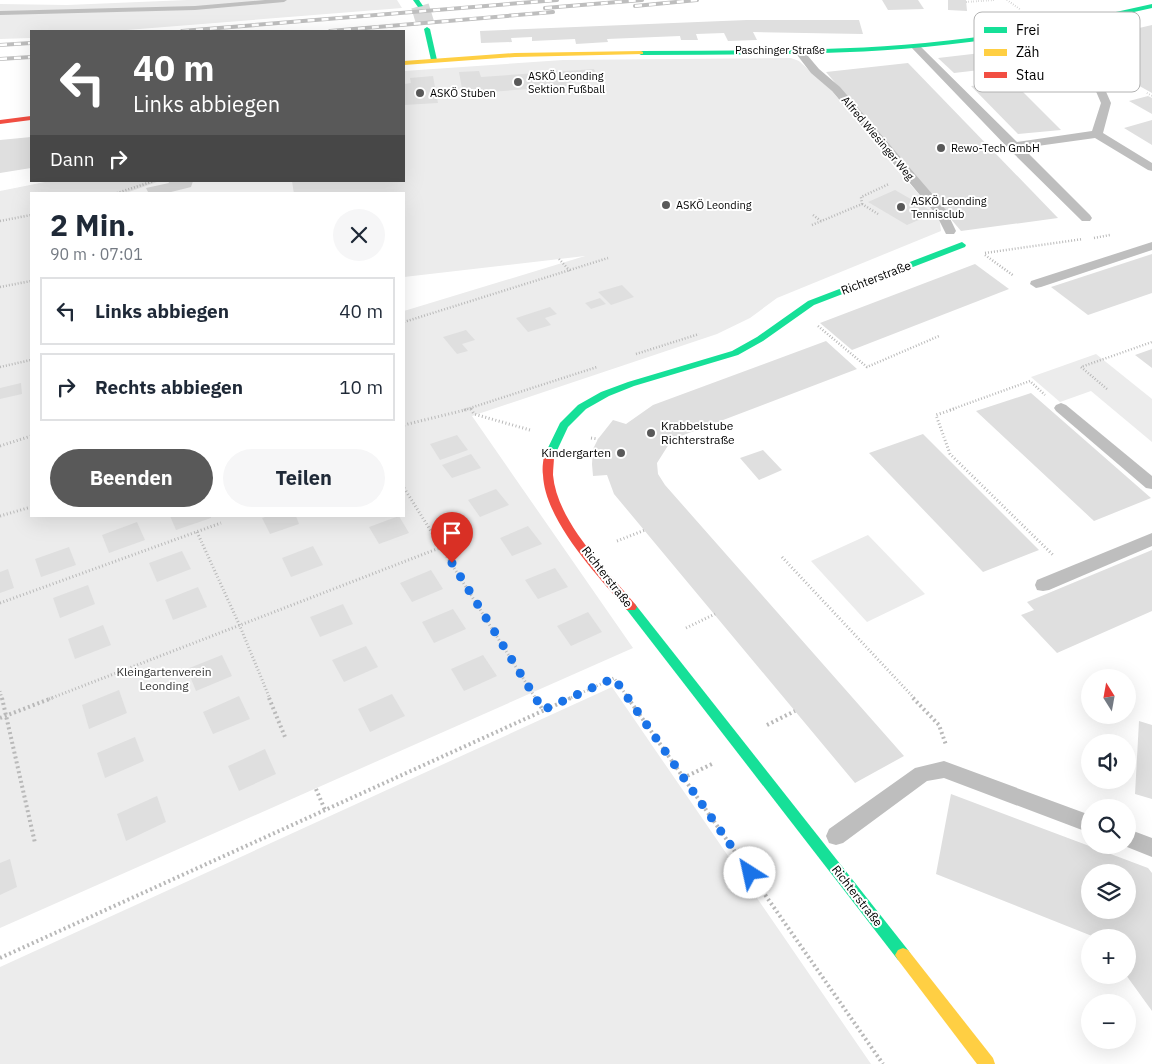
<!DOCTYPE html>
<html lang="de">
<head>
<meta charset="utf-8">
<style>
  :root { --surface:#fff; --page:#f6f6f7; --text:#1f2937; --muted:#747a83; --line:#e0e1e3; --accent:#595959 }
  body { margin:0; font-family:"IBM Plex Sans",sans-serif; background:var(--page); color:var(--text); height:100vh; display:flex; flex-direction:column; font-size:19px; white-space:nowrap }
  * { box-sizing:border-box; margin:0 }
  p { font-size:16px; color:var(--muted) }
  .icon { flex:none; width:28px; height:28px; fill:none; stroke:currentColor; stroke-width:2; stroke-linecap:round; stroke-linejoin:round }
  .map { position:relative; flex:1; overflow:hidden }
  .side { position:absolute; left:30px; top:192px; width:375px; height:325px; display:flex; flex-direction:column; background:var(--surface); border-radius:0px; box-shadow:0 5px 20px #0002 }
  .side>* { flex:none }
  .guide { position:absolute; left:30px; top:30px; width:375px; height:152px; border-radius:0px; box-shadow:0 5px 20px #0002; background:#595959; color:#fff; overflow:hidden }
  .needle { width:32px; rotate:349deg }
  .buttons { position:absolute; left:1081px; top:669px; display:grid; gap:10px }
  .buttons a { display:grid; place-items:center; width:55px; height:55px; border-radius:50%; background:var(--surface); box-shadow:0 5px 20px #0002; font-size:25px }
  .pin { position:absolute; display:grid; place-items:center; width:42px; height:42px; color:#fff; margin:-51px -21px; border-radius:50% 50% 50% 0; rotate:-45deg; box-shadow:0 0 5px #0007 }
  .pin .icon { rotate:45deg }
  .me { position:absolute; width:55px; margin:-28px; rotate:325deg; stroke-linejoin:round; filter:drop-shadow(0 0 4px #0008) }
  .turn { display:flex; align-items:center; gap:18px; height:105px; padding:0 20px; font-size:22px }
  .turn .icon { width:65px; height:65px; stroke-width:2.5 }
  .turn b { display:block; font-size:35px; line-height:42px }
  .then { display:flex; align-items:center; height:48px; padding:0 20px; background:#0003; gap:10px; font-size:19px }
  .round { display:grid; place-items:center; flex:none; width:52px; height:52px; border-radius:26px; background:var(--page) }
  .summary { display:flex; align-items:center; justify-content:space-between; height:85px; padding:0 20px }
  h1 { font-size:30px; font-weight:700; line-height:38px }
  .action { display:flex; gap:10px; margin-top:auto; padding:10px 20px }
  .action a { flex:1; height:58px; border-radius:30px; background:var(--accent); color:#fff; font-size:20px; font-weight:700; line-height:58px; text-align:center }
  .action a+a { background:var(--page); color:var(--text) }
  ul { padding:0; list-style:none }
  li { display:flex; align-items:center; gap:15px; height:68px; margin:0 10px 8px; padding:0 10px; border:2px solid var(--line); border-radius:0px }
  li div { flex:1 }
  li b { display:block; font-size:19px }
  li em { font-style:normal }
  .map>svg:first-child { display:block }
</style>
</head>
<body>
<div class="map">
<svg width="1152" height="1064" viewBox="0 0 1152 1064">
  <rect width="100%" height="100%" fill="#fff"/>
  <g fill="#ececec">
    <path d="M187,0h210l5,8 -288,23h-83v7l-31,1v-35l67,1z"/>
    <path d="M791,58l8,3 32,29 65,79 43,47 2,15 -164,67 -27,20 -33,16 -245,82 161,232 -633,280v-737l50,-10h110l-37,13h-92v322h373v-205l181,-55 -181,21v-83h-110l-2,-13h112v-110l159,-11z"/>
    <path d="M1096,354l56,45v43l-61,-51 -31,11 -29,-25z"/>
    <path d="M868,535l57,59 -58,28 -56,-61z"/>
    <path d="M612,687l259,377h-871v-97z"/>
  </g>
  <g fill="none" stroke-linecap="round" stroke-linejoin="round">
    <path fill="#bfbfbf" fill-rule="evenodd" d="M265,0h22l-3,2 -89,8 -195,5v-4l195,-5z"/>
  </g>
  <g fill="#dfdfdf" fill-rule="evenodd">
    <path d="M882,0h36l6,9 -36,1z"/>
    <path d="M948,0h18l1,11 -19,-1z"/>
    <path d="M747,20h112l4,14 -110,-2 4,8 -29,1 -4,-8 -28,1 2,6h-17l-1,-4 -73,3 1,3 -32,2 -1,-5 -43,2v-4l-21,1 1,4 -31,1 -1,-12z"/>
    <path d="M1152,25v68l-88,-49 55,-13 3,1z"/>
    <path d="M981,53l16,15 -43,5 -16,-15z"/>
    <path d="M908,63l150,155 -97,13 -135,-159z"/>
    <path d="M594,69l3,9 -31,5 1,3 -104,8 -4,-22 20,-1 2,6z"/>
    <path d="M433,76l5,27 -34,2v-21l7,-1 -1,-5z"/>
    <path d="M1012,81l49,49 -43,4 -47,-48z"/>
    <path d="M1148,96l4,2v16l-23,-13z"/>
    <path d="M1152,120v25l-28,-17z"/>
    <path d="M31,137v31l-31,5v-33z"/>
    <path d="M168,181h25l-2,6 -28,7h-14l-3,-6 23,-5z"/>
    <path d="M895,190l40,23 -28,12 -39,-23z"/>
    <path d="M1152,254v39l-64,22 -37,-28z"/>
    <path d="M975,264l34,25 -157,61 -32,-27z"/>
    <path d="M622,285l12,12 -23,8 -13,-13z"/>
    <path d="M600,298l6,6 -15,5 -6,-6z"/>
    <path d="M550,307l7,7 -12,4 6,7 -23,7 -12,-14z"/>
    <path d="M466,330l9,10 -13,4 6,7 -11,3 -14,-17z"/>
    <path d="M826,341l31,28 -176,67 -12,8 -12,19 1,11 7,11 239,271 -49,27 -241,-289 -7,-19 -14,1 -1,-12 1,-15 5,-10 15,-19 13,4 27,-19z"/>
    <path d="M1152,349v19l-17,-13z"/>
    <path d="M21,383l1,11 -22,5v-11z"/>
    <path d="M1031,393l120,105 -57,23 -118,-110z"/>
    <path d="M923,434l116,116 -56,22 -114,-119z"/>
    <path d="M457,435l11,15 -28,10 -10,-16z"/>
    <path d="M763,450l19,20 -23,10 -19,-22z"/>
    <path d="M471,454l10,14 -29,10 -10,-13z"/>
    <path d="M496,489l13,16 -29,12 -12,-17z"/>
    <path d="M170,516h41v2l-35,12z"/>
    <path d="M268,516h28l3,8 -29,10 -8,-16z"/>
    <path d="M399,516l10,17 -30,11 -10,-17z"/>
    <path d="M137,522l8,18 -36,13 -7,-18z"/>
    <path d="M528,526l14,18 -30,12 -12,-18z"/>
    <path d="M313,546l10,19 -32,12 -9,-19z"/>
    <path d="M69,547l7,18 -35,12 -6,-18z"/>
    <path d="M1152,550v61l-95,42 -36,-38 13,-5 -7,-8z"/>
    <path d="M182,551l9,18 -34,13 -8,-19z"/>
    <path d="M555,568l13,19 -30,12 -13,-19z"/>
    <path d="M8,569l6,19 -14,5v-21z"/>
    <path d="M431,570l12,19 -31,13 -12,-19z"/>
    <path d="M88,585l7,19 -35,14 -7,-20z"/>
    <path d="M198,587l9,20 -34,13 -8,-20z"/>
    <path d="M343,604l10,20 -33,13 -10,-20z"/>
    <path d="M453,609l13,20 -32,14 -12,-21z"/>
    <path d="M588,612l14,20 -31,14 -14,-20z"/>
    <path d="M103,625l8,20 -36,14 -7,-20z"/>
    <path d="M366,646l12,21 -34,15 -12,-22z"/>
    <path d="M222,655l10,21 -36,15 -9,-22z"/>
    <path d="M483,655l14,21 -33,15 -13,-22z"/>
    <path d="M119,690l8,23 -38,16 -7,-24z"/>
    <path d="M392,694l13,22 -35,16 -12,-23z"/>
    <path d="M239,696l11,23 -37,15 -10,-22z"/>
    <path d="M1139,721l13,4v74l-17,-5z"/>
    <path d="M135,737l9,24 -39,17 -8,-25z"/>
    <path d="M265,749l11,25 -37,17 -11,-25z"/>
    <path d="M951,794l197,74 4,5v138l-26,-36h2v-37h-31l-161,-64zM1090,872h38v38h-38z"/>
    <path d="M157,796l9,26 -40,19 -9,-27z"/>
    <path d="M10,859l7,28 -17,8v-32z"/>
  </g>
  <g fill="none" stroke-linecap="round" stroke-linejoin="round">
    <path stroke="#d9d9d9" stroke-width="18" stroke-dasharray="18 9" stroke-linecap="butt" d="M420,6l7,23"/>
    <g stroke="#b9b9b9" stroke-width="2" stroke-dasharray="0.5 2" stroke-linecap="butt">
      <path d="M1007,0l14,10"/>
      <path d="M966,2l28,-2"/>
      <path d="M1147,93l5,3"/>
    </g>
    <g stroke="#b9b9b9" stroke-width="2.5" stroke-dasharray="1 2" stroke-linecap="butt">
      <path d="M114,194l40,-13"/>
      <path d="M862,204l16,10"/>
      <path d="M813,215l8,6"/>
      <path d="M0,221l31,-6"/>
      <path d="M812,225l50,-21 -1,-7 28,-13"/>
      <path d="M1094,238l16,-3"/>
      <path d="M985,253l98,-14"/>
      <path d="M985,255l29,21"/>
      <path d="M559,259l11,12"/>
      <path d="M0,287l31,-6"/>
      <path d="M404,322l204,-64"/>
      <path d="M818,326l49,41 72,-31"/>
      <path d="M636,354l63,-20"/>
      <path d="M0,367l31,-7"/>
      <path d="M1107,389l-26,-22 71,-25"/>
      <path d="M471,408l1,2"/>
      <path d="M464,410l133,-43"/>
      <path d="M950,410l80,-29 15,14"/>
    </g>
    <g stroke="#b9b9b9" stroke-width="3" stroke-dasharray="1 2.5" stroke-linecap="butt">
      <path d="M471,409l3,5 56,16"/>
      <path d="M954,409l-18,6 14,39 103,101"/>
      <path d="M404,425l65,-16"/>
      <path d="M591,438l7,1"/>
      <path d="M0,446l31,-10"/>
      <path d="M404,488l132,211"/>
      <path d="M0,516l31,-9"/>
      <path d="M197,532l42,92 31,75"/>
      <path d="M617,541l28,-11"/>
      <path d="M782,557l133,142"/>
      <path d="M0,603l221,-80"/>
      <path d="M686,628l29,-14"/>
      <path d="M0,691l2,8"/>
      <path d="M49,699l393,-152"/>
      <path d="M568,699l46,-21 15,21"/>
    </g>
    <g stroke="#b9b9b9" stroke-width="4" stroke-dasharray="2 3" stroke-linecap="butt">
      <path d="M2,698l33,145"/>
      <path d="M269,698l16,39"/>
      <path d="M535,698l8,12"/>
      <path d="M628,698l255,366"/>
      <path d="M913,698l26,27 7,20"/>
      <path d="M0,718l52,-20"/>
      <path d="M767,725l28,-14"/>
      <path d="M683,778l31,-15"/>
      <path d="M316,789l9,21"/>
      <path d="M0,958l571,-260"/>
    </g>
    <g fill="#bebebe" fill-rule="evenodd">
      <path d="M1023,31h6l67,38 15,34 -8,30 49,30v8l-4,-1 -53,-32 -72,10 67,67 2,3 -2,3h-8l-74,-73 -98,-102 8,-2 99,98 75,-11 9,-28 -13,-30 -65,-38z"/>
      <path d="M796,49h6l17,20 21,18 106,123 10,21 -2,3h-8l-10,-20 -104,-123 -21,-18 -17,-22z"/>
      <path d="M1152,242v8l-111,37 -5,1 -6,-4 1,-3z"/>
      <path d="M1061,403l5,2 86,71v13l-6,-1 -90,-77 -2,-3 2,-3z"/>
      <path d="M1152,533v13l-103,44 -6,1 -6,-1 -2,-5 2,-5z"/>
      <path d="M944,761l146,54v18l-146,-55 -17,3 -84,62 -7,2 -7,-2 -3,-7 3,-7 86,-61z"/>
      <path d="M1128,829l24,9v19l-30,-12h6z"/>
    </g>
    <g fill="#16e098" fill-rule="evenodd">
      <path d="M413,0h6l4,6 -5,1z"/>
      <path d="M1152,4v4c-75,17 -151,32 -227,39 -95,9 -189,7 -284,8l-3,-2 3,-2c95,-1 189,1 284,-8 76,-7 152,-22 227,-39z"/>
      <path d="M427,27l3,2 7,31 -3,2 -3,-2 -7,-31z"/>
      <path d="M962,242l4,3 -1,2 -151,58 -51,36 -25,14 -104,31 -25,10 -23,13 -18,18 -15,32h-8l-1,-3 16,-33 18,-18 23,-13 27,-10 104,-31 25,-14 51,-36z"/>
      <path d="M631,602l4,2 273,346 3,5 -3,5 -5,2 -5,-2 -271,-350 -2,-3 2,-3z"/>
    </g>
    <g fill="#ffcf43" fill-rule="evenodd">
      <path d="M641,51l2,1v2l-128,3 -111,8v-4l111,-8z"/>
      <path d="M903,948l5,2 85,108 2,6h-18l-79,-104 -3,-5 3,-5z"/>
    </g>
    <g fill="#f24e42" fill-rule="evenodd">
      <path d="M31,116v4l-31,4v-4z"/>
      <path d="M549,452l5,4c0,6 -1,13 -1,19 4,47 54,95 82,129l2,3 -2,3h-8c-29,-34 -82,-89 -84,-135 -1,-6 0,-13 1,-19z"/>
    </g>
    <defs>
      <g id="rail">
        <path d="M635,6l62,-6"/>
        <path d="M545,8l97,-8"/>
        <path d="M182,31l375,-31"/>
        <path d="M330,31l223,-19"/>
        <path d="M0,45l31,-2"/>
        <path d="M0,59l31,-2"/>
      </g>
    </defs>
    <use href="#rail" stroke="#bebebe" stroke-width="4"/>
    <use href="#rail" stroke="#fff" stroke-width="2.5" stroke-dasharray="7" stroke-linecap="butt"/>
  </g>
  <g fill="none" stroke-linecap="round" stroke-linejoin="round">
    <path stroke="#1a73e8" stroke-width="9" stroke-dasharray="0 16.2" d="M452,563l91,147 71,-32 136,195"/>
  </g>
  <g fill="#595959" stroke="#fff" stroke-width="2">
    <circle cx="518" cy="82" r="5"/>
    <circle cx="420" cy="93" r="5"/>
    <circle cx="941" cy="148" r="5"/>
    <circle cx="666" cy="205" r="5"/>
    <circle cx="901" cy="207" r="5"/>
    <circle cx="651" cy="433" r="5"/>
    <circle cx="621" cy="453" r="5"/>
  </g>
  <g text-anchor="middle" stroke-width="4" stroke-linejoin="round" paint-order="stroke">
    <g font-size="11" fill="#000" stroke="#fff">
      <text x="780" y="54">Paschinger Straße</text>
      <text transform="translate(878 138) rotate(50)" y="4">Alfred Wiesinger Weg</text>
    </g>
    <g font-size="11" fill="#000" stroke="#fff" text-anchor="start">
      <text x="528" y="80">ASKÖ Leonding<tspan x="528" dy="13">Sektion Fußball</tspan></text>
      <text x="430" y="97">ASKÖ Stuben</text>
      <text x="951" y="152">Rewo-Tech GmbH</text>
      <text x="911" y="205">ASKÖ Leonding<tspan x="911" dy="13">Tennisclub</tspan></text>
      <text x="676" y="209">ASKÖ Leonding</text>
    </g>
    <g font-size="12" fill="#000" stroke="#fff">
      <text transform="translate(876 278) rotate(-21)" y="4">Richterstraße</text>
      <text transform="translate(607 577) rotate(52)" y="4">Richterstraße</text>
      <text transform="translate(857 896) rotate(52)" y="4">Richterstraße</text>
    </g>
    <g font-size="12" fill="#000" stroke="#fff" text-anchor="start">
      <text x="661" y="430">Krabbelstube<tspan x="661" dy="14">Richterstraße</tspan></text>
      <text x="611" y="457" text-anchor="end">Kindergarten</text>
    </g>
    <g font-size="12" fill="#333" stroke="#fff">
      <text x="164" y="676">Kleingartenverein<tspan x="164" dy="14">Leonding</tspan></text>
    </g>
  </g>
  <rect x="974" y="12" width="166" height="80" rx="8" fill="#fff" stroke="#b2b2b2" stroke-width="1"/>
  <rect x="984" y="27" width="23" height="6" fill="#16e098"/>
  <rect x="984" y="49" width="23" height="7" fill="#ffcf43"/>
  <rect x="984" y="72" width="23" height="6" fill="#f24e42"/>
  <g font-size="14" fill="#000">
    <text x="1016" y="35">Frei</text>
    <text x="1016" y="57">Zäh</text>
    <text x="1016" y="80">Stau</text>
  </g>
</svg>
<div class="buttons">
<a><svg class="needle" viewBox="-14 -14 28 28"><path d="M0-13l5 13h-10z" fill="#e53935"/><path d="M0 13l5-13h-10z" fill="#747a83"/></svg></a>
<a><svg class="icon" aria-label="sound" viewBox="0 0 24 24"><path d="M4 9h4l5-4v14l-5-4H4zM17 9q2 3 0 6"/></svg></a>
<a><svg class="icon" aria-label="search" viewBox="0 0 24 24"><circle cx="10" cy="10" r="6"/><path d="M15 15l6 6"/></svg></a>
<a><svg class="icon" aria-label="layers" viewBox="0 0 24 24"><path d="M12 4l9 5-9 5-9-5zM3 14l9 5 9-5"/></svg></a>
<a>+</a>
<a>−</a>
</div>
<div class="pin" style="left:452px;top:563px;background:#d93025"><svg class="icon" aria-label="arrive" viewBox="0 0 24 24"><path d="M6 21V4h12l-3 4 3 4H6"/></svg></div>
<svg class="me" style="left:750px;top:873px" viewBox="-20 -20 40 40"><circle r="19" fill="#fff"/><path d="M0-13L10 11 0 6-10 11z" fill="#1a73e8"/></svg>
<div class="guide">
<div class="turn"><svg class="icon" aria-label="left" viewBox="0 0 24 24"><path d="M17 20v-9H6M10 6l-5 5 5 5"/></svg><div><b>40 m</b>Links abbiegen</div></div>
<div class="then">Dann<svg class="icon" aria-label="right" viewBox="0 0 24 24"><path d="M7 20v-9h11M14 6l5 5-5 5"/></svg></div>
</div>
<section class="side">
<div class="summary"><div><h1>2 Min.</h1><p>90 m · 07:01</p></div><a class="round"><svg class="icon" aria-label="close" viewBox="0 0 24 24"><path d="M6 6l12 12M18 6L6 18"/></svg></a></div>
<ul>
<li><svg class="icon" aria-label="left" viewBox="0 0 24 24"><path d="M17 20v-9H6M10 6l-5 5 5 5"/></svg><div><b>Links abbiegen</b></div><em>40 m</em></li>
<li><svg class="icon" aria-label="right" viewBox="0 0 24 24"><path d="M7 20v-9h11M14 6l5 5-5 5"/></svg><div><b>Rechts abbiegen</b></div><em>10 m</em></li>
</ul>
<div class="action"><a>Beenden</a><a>Teilen</a></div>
</section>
</div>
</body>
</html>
